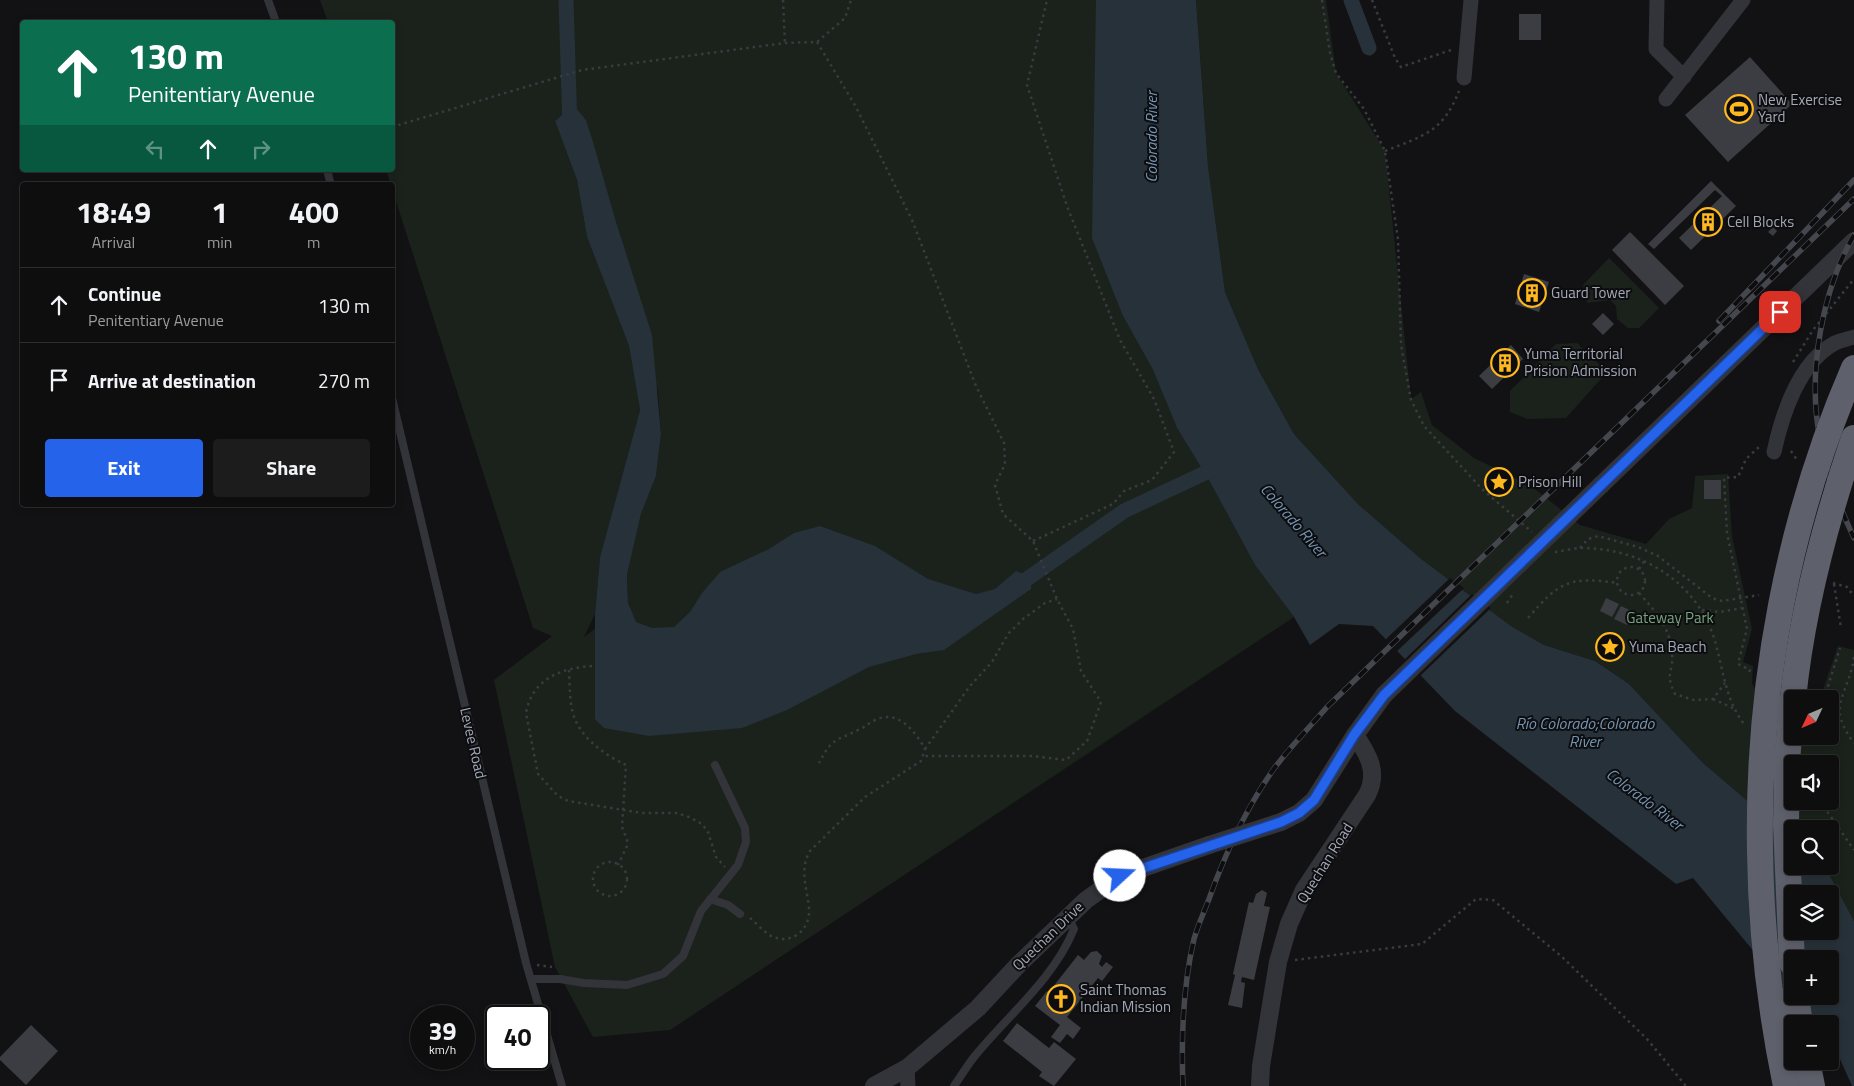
<!DOCTYPE html>
<html lang="en">
<head>
<meta charset="utf-8">
<style>
  :root { --surface:#0e0e0f; --page:#1c1c1d; --text:#f1f3f6; --muted:#9b9c9e; --line:#2e2e2f; --accent:#2563eb }
  body { margin:0; font-family:"Titillium Web",sans-serif; background:var(--page); color:var(--text); height:100vh; display:flex; flex-direction:column; font-size:19px; white-space:nowrap }
  * { box-sizing:border-box; margin:0 }
  p { font-size:16px; color:var(--muted) }
  .icon { flex:none; width:28px; height:28px; fill:none; stroke:currentColor; stroke-width:2; stroke-linecap:round; stroke-linejoin:round }
  .map { position:relative; flex:1; overflow:hidden }
  .panel { position:absolute; left:20px; top:182px; width:375px; height:325px; display:flex; flex-direction:column; background:var(--surface); border-radius:5px; box-shadow:0 2px 8px #0003,0 0 0 1px var(--line) }
  .panel>* { flex:none }
  .hud { position:absolute; left:20px; top:20px; width:375px; height:152px; border-radius:5px; box-shadow:0 2px 8px #0003,0 0 0 1px var(--line); background:#0b6e4f; color:#fff; overflow:hidden }
  .needle { width:32px; rotate:226deg }
  .buttons { position:absolute; left:1784px; top:690px; display:grid; gap:10px }
  .buttons a { display:grid; place-items:center; width:55px; height:55px; border-radius:5px; background:var(--surface); box-shadow:0 2px 8px #0003,0 0 0 1px var(--line); font-size:25px }
  .speed { position:absolute; left:410px; top:1005px; display:flex; gap:10px; font-size:25px; font-weight:700; text-align:center }
  .speed>* { display:grid; place-content:center; width:65px; height:65px; border-radius:50%; background:var(--surface); box-shadow:0 2px 8px #0003,0 0 0 1px var(--line); line-height:1 }
  .speed small { font-size:12px; font-weight:400 }
  .speed .limit { border:2px solid #111; border-radius:8px; background:#fff; color:#111 }
  .pin { position:absolute; display:grid; place-items:center; width:42px; height:42px; color:#fff; margin:-21px; border-radius:10px; box-shadow:0 2px 8px #0006 }
  .me { position:absolute; width:55px; margin:-28px; rotate:70deg; stroke-linejoin:round; filter:drop-shadow(0 0 4px #0008) }
  .turn { display:flex; align-items:center; gap:18px; height:105px; padding:0 25px; font-size:22px }
  .turn .icon { width:65px; height:65px; stroke-width:2.5 }
  .turn b { display:block; font-size:35px; line-height:42px }
  .lanes { display:flex; align-items:center; height:48px; padding:0 25px; background:#0003; justify-content:center; gap:25px; direction:ltr }
  .lanes .off { opacity:.35 }
  .eta { display:flex; justify-content:space-evenly; align-items:center; height:85px; text-align:center }
  .eta b { font-size:30px; font-weight:700; line-height:35px }
  .action { display:flex; gap:10px; margin-top:auto; padding:10px 25px }
  .action a { flex:1; height:58px; border-radius:5px; background:var(--accent); color:#fff; font-size:20px; font-weight:700; line-height:58px; text-align:center }
  .action a+a { background:var(--page); color:var(--text) }
  ul { padding:0; list-style:none }
  li { display:flex; align-items:center; gap:15px; height:75px; padding:0 25px; border-top:1px solid var(--line) }
  li div { flex:1 }
  li b { display:block; font-size:19px }
  li em { font-style:normal }
  .map>svg:first-child { display:block }
</style>
</head>
<body>
<div class="map">
<svg width="1854" height="1086" viewBox="0 0 1854 1086">
  <rect width="100%" height="100%" fill="#121214"/>
  <g fill="#1a221b" fill-rule="evenodd">
    <path d="M320,0h779l24,316 30,54 24,58 33,54 45,83 39,52 -624,413 -77,7 -38,-70 -61,-287 58,-44 -19,-8 -147,-458h6v-148h-64zM577,109l9,11 6,18 25,87 41,167 3,42 -5,42 -15,38 -14,61 1,28 -44,34 11,-23 5,-57 40,-147 -11,-64 -42,-109 -10,-57 -22,-59 11,-11z"/>
    <path d="M1196,0h130l10,73 49,78 26,248 10,-7 11,33 42,33 56,27 50,40 66,19 23,-25 23,-11 3,-32 33,-2 4,62 20,93 -9,33 10,4 -1,17 8,16 32,37h38v-37h-25l7,-10 10,4 16,-47 16,4v271l-30,-55h6v-37h-38v10l-90,-77 -73,-78 -34,-23 -51,-16 -33,-19 -91,-68 -62,-54 -64,-70 -36,-65 -33,-77 -17,-126zM1792,764h38v37h-38z"/>
    <path d="M1609,258l50,50 -20,20h-11l-11,-9 -1,-13 -6,-6 -23,3 -4,-18z"/>
    <path d="M1577,343l30,29 -41,46 -39,1 -17,-7v-21l46,-47z"/>
  </g>
  <g fill="#273139" fill-rule="evenodd">
    <path d="M1096,0h100l12,166 17,126 33,77 36,65 64,70 62,54 91,68 33,19 51,16 34,23 73,78 90,77v27l33,1 29,54v165h-2l-16,-36 -6,-7v-19h-16l-121,-146 -17,6 -221,-173 -82,-85 -34,-2 -29,21 -16,-28 -39,-52 -45,-83 -33,-54 -24,-58 -30,-54 -31,-78zM1792,894h38v37h-38zM1792,959h38v37h-38z"/>
    <path d="M577,109l9,11 6,18 25,87 35,110 9,99 -5,42 -15,38 -14,61 1,28 8,19 16,6 22,-1 16,-15 12,-19 18,-21 49,-23 25,-16 26,-7 55,20 53,33 48,15 19,-5 21,-18 15,6v12l-87,61 -28,4 -47,13 -82,43 -45,18 -93,8 -45,-8 -9,-9v-105l5,-57 40,-147 -11,-64 -42,-109 -10,-57 -22,-59 12,-11z"/>
  </g>
  <g fill="#121214">
    <path d="M1450,578l14,10 -69,65 -11,-12z"/>
    <path d="M1472,594l19,14 -72,69 -16,-16z"/>
  </g>
  <g fill="none" stroke-linecap="round" stroke-linejoin="round">
    <g stroke="#273139" stroke-width="15">
      <path d="M566,0l4,128"/>
      <path d="M1351,0l18,48"/>
      <path d="M1014,588l110,-77 100,-47"/>
    </g>
  </g>
  <g fill="#3c3d42">
    <rect x="1519" y="14" width="22" height="26"/>
    <path d="M1750,57l42,47 -64,58 -43,-47z"/>
    <path d="M1711,181l25,25 -45,44 -12,-12 43,-42 -7,-6 -61,59 -6,-5z"/>
    <path d="M1773,227l4,4 -4,5 -5,-4z"/>
    <path d="M1630,232l54,54 -19,19 -53,-55z"/>
    <path d="M1524,274l25,8 -10,30 -24,-8z"/>
    <path d="M1603,313l11,11 -11,11 -11,-11z"/>
    <path d="M1511,345l12,14 -31,30 -13,-13z"/>
    <rect x="1704" y="480" width="17" height="19"/>
    <path d="M1606,598l13,6 -7,13 -12,-6z"/>
    <path d="M1621,606l13,6 -7,13 -13,-6z"/>
    <path d="M1262,890l5,3 -3,13 6,1 -16,73 -12,-3 -1,5 4,1 -3,25 -14,-3 7,-30 -2,-1 16,-72 4,1 3,-9z"/>
    <path d="M1097,951l5,5 -3,8 3,3 4,-5 7,5 -11,14 -4,-3 -31,39 14,11 -8,11 -6,-5 -7,9 -9,-6 9,-12 -25,-19 12,-15 2,1 29,-37 6,5 7,-8z"/>
    <path d="M1017,1023l32,25 5,-6 22,17 -22,27 -15,-10 3,-4 -39,-31z"/>
    <path d="M31,1025l27,26 -32,34 -26,-25v-3z"/>
  </g>
  <g fill="none" stroke-linecap="round" stroke-linejoin="round">
    <g stroke="#393b40" stroke-width="2.5" stroke-dasharray="2.5 4" stroke-linecap="butt">
      <path d="M783,0l2,43"/>
      <path d="M1322,0l8,53 6,20 28,36 21,42 13,88 3,106 10,55 13,26 58,63 50,43"/>
      <path d="M1372,0l23,58 6,9 50,-17"/>
      <path d="M817,42l39,65 56,113 64,166 28,57 1,21 -10,21 8,29 30,27 24,58 16,30 8,42 20,31 -14,39 -21,19 -33,-4h-109"/>
      <path d="M392,127l190,-57 203,-27 32,-1 28,-24 6,-18"/>
      <path d="M1385,151c38,-15 58,-19 74,-60"/>
      <path d="M1793,362l20,-32 41,-51"/>
      <path d="M1791,451l6,9"/>
      <path d="M1033,541l80,-37 11,-13 28,-11 22,-28 -20,-53 -34,-59 -53,-134 -40,-121 20,-85"/>
      <path d="M1580,548l8,-9 10,-3 40,11 20,9 54,42 10,3 37,-6"/>
      <path d="M1555,552c8,-1 18,-4 26,-4 58,0 112,31 132,87 10,30 11,63 31,89"/>
      <circle cx="1631" cy="581" r="14"/>
      <path d="M1639,569l6,-9"/>
      <path d="M1833,583l14,4 7,9"/>
      <path d="M1834,584l7,44"/>
      <path d="M1639,593c17,19 31,34 33,60 2,21 -8,18 3,41l19,6 19,-1 12,-16"/>
      <path d="M1507,603l6,-9"/>
      <path d="M1702,610l18,2 22,-4"/>
      <path d="M1528,618c31,-36 41,-42 89,-35"/>
      <path d="M1854,657c-5,38 -29,48 0,86"/>
      <path d="M592,666c-31,2 -60,13 -66,47l12,61 20,22 10,5 74,12h35l12,4 13,7 6,8 8,25 9,10"/>
      <path d="M569,670c1,15 0,35 6,49 8,21 32,37 51,46l-4,62 5,13v6l-9,19"/>
      <path d="M1749,672l1,-2 -12,-6 9,-35 -20,-96 -3,-55 14,-1 8,-18 13,-12"/>
      <path d="M1814,694l10,4"/>
      <path d="M1713,699l22,10"/>
      <path d="M1824,699l16,-51"/>
      <path d="M925,749l45,-63 22,-24 16,-28 15,-15 22,-16 12,-4"/>
      <path d="M1820,801l34,49"/>
      <circle cx="610" cy="879" r="17"/>
      <path d="M750,918c7,6 14,14 21,18 21,10 40,-7 38,-28 -2,-20 -10,-39 1,-57l55,-54 56,-36 4,-12c-10,-18 -27,-40 -50,-29 -6,3 -11,8 -17,10 -24,12 -26,8 -39,33"/>
      <path d="M1295,960l127,-16 54,-45 17,1 68,56 86,83 39,47"/>
      <path d="M537,965l15,2"/>
    </g>
    <g stroke="#333439" stroke-width="8">
      <path d="M268,0l8,22"/>
      <path d="M327,170l4,15"/>
      <path d="M392,398l134,565 36,123"/>
      <path d="M710,899l18,6 12,9"/>
      <path d="M532,979h28l24,4 43,2 36,-11 20,-18 18,-45 37,-46 8,-23 -1,-14 -30,-63"/>
      <path d="M954,1086c7,-10 13,-20 20,-29 34,-42 79,-77 100,-128l-7,-13"/>
    </g>
    <g stroke="#333439" stroke-width="15">
      <path d="M1657,0l-1,49 28,28"/>
      <path d="M1464,78l7,-78"/>
      <path d="M1666,99l77,-99"/>
      <path d="M1774,452c8,-37 25,-90 61,-109 6,-3 13,-4 19,-6"/>
      <path d="M907,1068l1,18"/>
    </g>
    <g stroke="#333439" stroke-width="18">
      <path d="M1601,485l253,-244"/>
      <path d="M1281,822l18,-9 15,-13 41,-65 29,-40"/>
      <path d="M874,1086l33,-18 71,-60 41,-44 67,-64 34,-24 89,-31"/>
      <path d="M1260,1086l1,-20 17,-104 11,-38 15,-34 63,-95c12,-23 1,-41 -12,-60"/>
    </g>
    <g stroke="#5e616b" stroke-width="26">
      <path d="M1786,824l6,139"/>
      <path d="M1760,851c1,79 10,158 26,235"/>
      <path d="M1796,996l4,28"/>
      <path d="M1807,1061l5,25"/>
    </g>
    <defs>
      <g id="rail">
        <path d="M1854,235c-32,56 -46,135 -35,199 6,36 20,72 35,104"/>
        <path d="M1719,321l135,-141"/>
        <path d="M1183,1086c-2,-49 0,-100 11,-147 4,-14 10,-27 15,-40 16,-45 36,-89 64,-129 16,-22 36,-42 54,-63l527,-508"/>
      </g>
    </defs>
    <use href="#rail" stroke="#45474e" stroke-width="5.5"/>
    <use href="#rail" stroke="#0d0d0f" stroke-width="4" stroke-dasharray="11" stroke-linecap="butt"/>
    <g stroke="#333439" stroke-width="18">
      <path d="M1384,695l217,-210"/>
      <path d="M1209,845l72,-23"/>
    </g>
    <g stroke="#5e616b" stroke-width="26">
      <path d="M1793,699c9,-89 32,-176 61,-261"/>
      <path d="M1786,824l1,-63 5,-59"/>
      <path d="M1760,851c-3,-165 28,-331 94,-483"/>
    </g>
  </g>
  <g fill="none" stroke-linecap="round" stroke-linejoin="round">
    <defs>
      <path id="route" d="M1120,876l161,-54 18,-9 15,-13 40,-65 30,-40 396,-383"/>
    </defs>
    <use href="#route" stroke="#184099" stroke-width="12"/>
    <use href="#route" stroke="#2563eb" stroke-width="9"/>
  </g>
  <defs>
    <symbol id="stadium-ring" viewBox="-11 -11 22 22"><circle r="9.5" fill="#0d0d0f" stroke="#ffb91f" stroke-width="1.5"/><path d="M0-5a6.5 5 0 1 0 0 10a6.5 5 0 1 0 0-10ZM-3.5-1.8h7v3.6h-7Z" fill="#ffb91f"/></symbol>
    <symbol id="building-ring" viewBox="-11 -11 22 22"><circle r="9.5" fill="#0d0d0f" stroke="#ffb91f" stroke-width="1.5"/><path d="M-4-6H4V6H1V3H-1V6H-4ZM-2.5-4.3h1.7v1.8h-1.7ZM.8-4.3h1.7v1.8H.8ZM-2.5-1h1.7V.8h-1.7ZM.8-1h1.7V.8H.8Z" fill="#ffb91f"/></symbol>
    <symbol id="sight-ring" viewBox="-11 -11 22 22"><circle r="9.5" fill="#0d0d0f" stroke="#ffb91f" stroke-width="1.5"/><path d="M0-6L1.8-2.2L6-1.7L2.9 1.2L3.7 5.4L0 3.3L-3.7 5.4L-2.9 1.2L-6-1.7L-1.8-2.2Z" fill="#ffb91f"/></symbol>
    <symbol id="church-ring" viewBox="-11 -11 22 22"><circle r="9.5" fill="#0d0d0f" stroke="#ffb91f" stroke-width="1.5"/><path d="M-1.2-6h2.4v3.5h3.3v2.4h-3.3V6h-2.4V-.1h-3.3v-2.4h3.3Z" fill="#ffb91f"/></symbol>
  </defs>
  <g fill-rule="evenodd">
    <use href="#stadium-ring" x="1723" y="93" width="32" height="32"/>
    <use href="#building-ring" x="1692" y="206" width="32" height="32"/>
    <use href="#building-ring" x="1516" y="277" width="32" height="32"/>
    <use href="#building-ring" x="1489" y="347" width="32" height="32"/>
    <use href="#sight-ring" x="1483" y="466" width="32" height="32"/>
    <use href="#sight-ring" x="1594" y="631" width="32" height="32"/>
    <use href="#church-ring" x="1045" y="983" width="32" height="32"/>
  </g>
  <g text-anchor="middle" stroke-width="4" stroke-linejoin="round" paint-order="stroke">
    <g font-size="15" fill="#a2a8b6" stroke="#0d0d0f" text-anchor="start">
      <text x="1758" y="105">New Exercise<tspan x="1758" dy="17">Yard</tspan></text>
      <text x="1727" y="227">Cell Blocks</text>
      <text x="1551" y="298">Guard Tower</text>
      <text x="1524" y="359">Yuma Territorial<tspan x="1524" dy="17">Prision Admission</tspan></text>
      <text x="1518" y="487">Prison Hill</text>
      <text x="1629" y="652">Yuma Beach</text>
      <text x="1080" y="995">Saint Thomas<tspan x="1080" dy="17">Indian Mission</tspan></text>
    </g>
    <g font-size="15" fill="#77a37b" stroke="#0d0d0f">
      <text x="1670" y="623">Gateway Park</text>
    </g>
    <g font-size="15" fill="#a2a8b6" stroke="#0d0d0f">
      <text transform="translate(473 743) rotate(77)" y="5">Levee Road</text>
      <text transform="translate(1325 863) rotate(-58)" y="5">Quechan Road</text>
      <text transform="translate(1048 936) rotate(-44)" y="5">Quechan Drive</text>
    </g>
    <g font-size="16" font-style="italic" fill="#7595b5" stroke="#0d0d0f">
      <text transform="translate(1151 137) rotate(-90)" y="6">Colorado River</text>
      <text transform="translate(1294 520) rotate(49)" y="6">Colorado River</text>
      <text x="1585" y="729">Río Colorado;Colorado<tspan x="1585" dy="18">River</tspan></text>
      <text transform="translate(1645 799) rotate(37)" y="6">Colorado River</text>
    </g>
  </g>
</svg>
<div class="buttons">
<a><svg class="needle" viewBox="-14 -14 28 28"><path d="M0-13l5 13h-10z" fill="#e53935"/><path d="M0 13l5-13h-10z" fill="#9b9c9e"/></svg></a>
<a><svg class="icon" aria-label="sound" viewBox="0 0 24 24"><path d="M4 9h4l5-4v14l-5-4H4zM17 9q2 3 0 6"/></svg></a>
<a><svg class="icon" aria-label="search" viewBox="0 0 24 24"><circle cx="10" cy="10" r="6"/><path d="M15 15l6 6"/></svg></a>
<a><svg class="icon" aria-label="layers" viewBox="0 0 24 24"><path d="M12 4l9 5-9 5-9-5zM3 14l9 5 9-5"/></svg></a>
<a>+</a>
<a>−</a>
</div>
<div class="speed"><div>39<small>km/h</small></div><div class="limit">40</div></div>
<div class="pin" style="left:1780px;top:312px;background:#d93025"><svg class="icon" aria-label="arrive" viewBox="0 0 24 24"><path d="M6 21V4h12l-3 4 3 4H6"/></svg></div>
<svg class="me" style="left:1120px;top:876px" viewBox="-20 -20 40 40"><circle r="19" fill="#fff"/><path d="M0-13L10 11 0 6-10 11z" fill="#2563eb"/></svg>
<div class="hud">
<div class="turn"><svg class="icon" aria-label="ahead" viewBox="0 0 24 24"><path d="M12 20V5M6 11l6-6 6 6"/></svg><div><b>130 m</b>Penitentiary Avenue</div></div>
<div class="lanes"><svg class="icon off" aria-label="left" viewBox="0 0 24 24"><path d="M17 20v-9H6M10 6l-5 5 5 5"/></svg><svg class="icon" aria-label="ahead" viewBox="0 0 24 24"><path d="M12 20V5M6 11l6-6 6 6"/></svg><svg class="icon off" aria-label="right" viewBox="0 0 24 24"><path d="M7 20v-9h11M14 6l5 5-5 5"/></svg></div>
</div>
<section class="panel">
<div class="eta">
<div><b>18:49</b><p>Arrival</p></div>
<div><b>1</b><p>min</p></div>
<div><b>400</b><p>m</p></div>
</div>
<ul>
<li><svg class="icon" aria-label="ahead" viewBox="0 0 24 24"><path d="M12 20V5M6 11l6-6 6 6"/></svg><div><b>Continue</b><p>Penitentiary Avenue</p></div><em>130 m</em></li>
<li><svg class="icon" aria-label="arrive" viewBox="0 0 24 24"><path d="M6 21V4h12l-3 4 3 4H6"/></svg><div><b>Arrive at destination</b></div><em>270 m</em></li>
</ul>
<div class="action"><a>Exit</a><a>Share</a></div>
</section>
</div>
</body>
</html>
